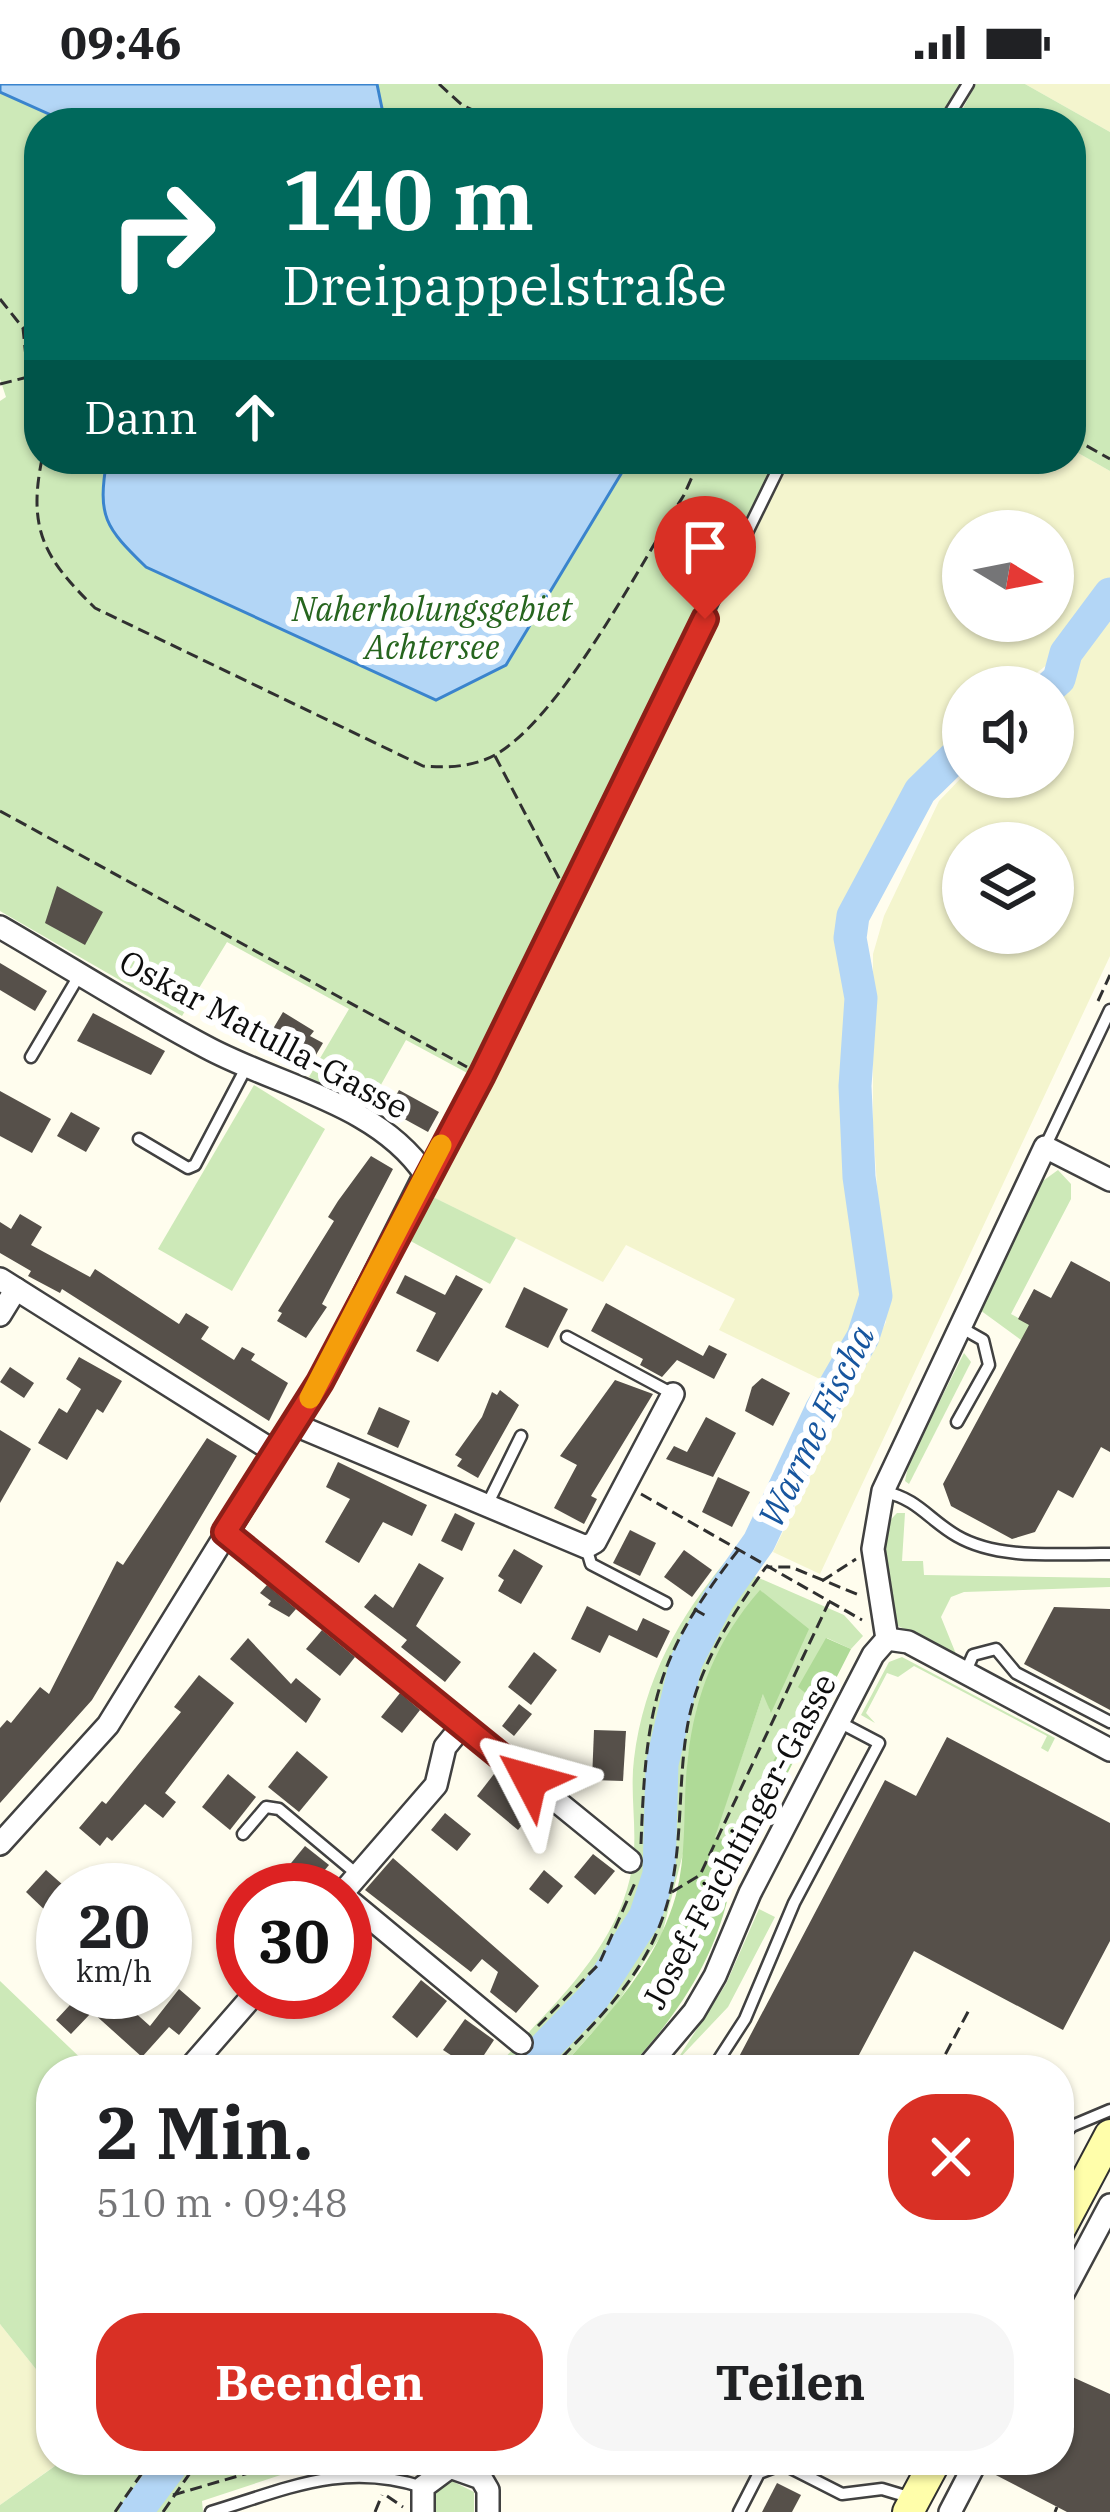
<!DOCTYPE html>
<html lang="de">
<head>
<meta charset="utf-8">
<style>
  :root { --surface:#fff; --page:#f6f6f6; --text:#202124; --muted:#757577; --accent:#d93025 }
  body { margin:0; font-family:"IBM Plex Serif",serif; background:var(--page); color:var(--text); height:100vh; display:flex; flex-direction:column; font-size:45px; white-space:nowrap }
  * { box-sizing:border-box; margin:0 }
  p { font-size:39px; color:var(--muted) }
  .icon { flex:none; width:66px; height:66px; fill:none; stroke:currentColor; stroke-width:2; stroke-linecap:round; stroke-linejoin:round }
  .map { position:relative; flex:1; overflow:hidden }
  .side { position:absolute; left:36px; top:1971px; width:1038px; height:420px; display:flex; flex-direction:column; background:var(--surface); border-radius:48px; box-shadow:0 3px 9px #0004 }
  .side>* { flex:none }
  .top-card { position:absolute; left:24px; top:24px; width:1062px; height:366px; border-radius:48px; box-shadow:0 3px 9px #0004; background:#00695c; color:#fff; overflow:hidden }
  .needle { width:78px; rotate:100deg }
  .fabs { position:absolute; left:942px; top:426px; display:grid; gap:24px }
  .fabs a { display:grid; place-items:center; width:132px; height:132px; border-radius:50%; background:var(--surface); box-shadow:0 3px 9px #0004; font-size:60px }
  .speed { position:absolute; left:36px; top:1779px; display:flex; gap:24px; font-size:60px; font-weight:700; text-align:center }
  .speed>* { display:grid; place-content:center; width:156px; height:156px; border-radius:50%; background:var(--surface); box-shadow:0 3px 9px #0004; line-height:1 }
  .speed small { font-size:30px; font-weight:400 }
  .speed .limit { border:18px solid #d22; background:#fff; color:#111 }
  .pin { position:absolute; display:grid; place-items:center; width:102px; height:102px; color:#fff; margin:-123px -51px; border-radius:50% 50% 50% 0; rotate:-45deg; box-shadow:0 0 12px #0007 }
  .pin .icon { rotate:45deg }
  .me { position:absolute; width:132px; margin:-66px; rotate:309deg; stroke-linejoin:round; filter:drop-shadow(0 0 9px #0008) }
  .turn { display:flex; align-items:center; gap:42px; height:252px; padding:0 60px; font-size:54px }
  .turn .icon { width:156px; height:156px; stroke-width:2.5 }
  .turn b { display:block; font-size:84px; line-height:102px }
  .then { display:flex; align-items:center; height:114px; padding:0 60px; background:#0003; gap:24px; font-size:45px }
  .round { display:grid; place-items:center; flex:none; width:126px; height:126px; border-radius:48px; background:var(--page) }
  .summary { display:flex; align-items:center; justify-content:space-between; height:204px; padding:0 60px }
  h1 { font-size:72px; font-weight:800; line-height:90px }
  .cta { display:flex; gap:24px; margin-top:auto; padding:24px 60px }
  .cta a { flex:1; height:138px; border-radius:48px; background:var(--accent); color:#fff; font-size:48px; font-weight:800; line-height:138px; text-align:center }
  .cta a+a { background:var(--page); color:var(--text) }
  .status { display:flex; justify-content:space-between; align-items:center; height:84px; padding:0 60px; background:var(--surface); direction:ltr }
  .status svg { height:33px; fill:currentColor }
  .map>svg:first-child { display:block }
</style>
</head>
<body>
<div class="status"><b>09:46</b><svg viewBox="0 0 49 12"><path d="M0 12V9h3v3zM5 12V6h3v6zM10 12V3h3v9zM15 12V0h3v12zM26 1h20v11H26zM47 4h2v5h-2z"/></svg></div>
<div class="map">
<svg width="1110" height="2428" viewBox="0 0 1110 2428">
  <rect width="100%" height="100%" fill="#fffdee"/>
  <g fill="#f4f5ce" fill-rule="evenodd">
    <path d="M1025,0h85v48z"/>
    <path d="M1071,365l39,22v110l-57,79 -34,27h-56v44l-53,60 -65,117 3,237 16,160 -36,78 -109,-53 16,-31 -109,-54 -23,37 -174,-87 362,-736h280zM963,447h90v90h-90z"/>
    <path d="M1110,533v339l-290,618 -47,-22 113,-230 -13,-197v-171l11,-38 55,-115 24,-25 90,1v-78zM963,759h90v90h-90z"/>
    <path d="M0,2240l51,64 -4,51 9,26 -56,40z"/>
  </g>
  <g fill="#cde9b8">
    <path d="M0,0h962l-19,39h-904v336h737l-305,616 -65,-35 -38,68 -59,-31 40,-68 -122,-67 -45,74 -182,-105v-510l6,-4 -6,-18z"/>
    <path d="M976,0h49l85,48v339l-39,-22v-326h-116z"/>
    <path d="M254,1001l71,44 -93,162 -74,-42z"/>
    <path d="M1058,1086l13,14v15l-60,115 99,54 -89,-28 -41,-30 60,-127z"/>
    <path d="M429,1111l87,43 -26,46 -85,-46z"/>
    <path d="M964,1269l7,9 -62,122 -4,-3 4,-19z"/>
    <path d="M897,1429h8l-3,48h21l1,14 186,3v9l-146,5 -13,5 -10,20 15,37 -60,-29c-4,-35 -29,-84 1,-112z"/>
    <path d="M730,1472l22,19 92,40 19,21 -12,13 -24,-11 -17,58 -82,146 -14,-5 50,-146 6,20 24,-89 -33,-31 -64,118 -9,49 -4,92 -22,84 -47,73 -56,63h-65c51,-58 118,-114 136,-192 10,-39 -1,-79 4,-119 10,-80 45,-143 96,-203z"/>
    <path d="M902,1573l153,81 -7,14 -7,-4 6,-12 -133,-70 -16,11 -11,-4 -21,40 9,10 -14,-8 28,-53z"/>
    <path d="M759,1825l16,8 -47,90 -53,56 51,-79z"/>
    <path d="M0,1897l93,89h-42v318l-51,-64z"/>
    <path d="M54,2376h247l7,6 -106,35 1,11h-203v-7l55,-39z"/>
    <path d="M450,2396l24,12v20h-39l1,-22z"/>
  </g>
  <path fill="#afda97" d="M760,1506l49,39 -38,84 -8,-19 -48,143 14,4 80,-145 -11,-9 28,-49 25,11 -120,235c-15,75 -53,131 -104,186h-68c47,-53 97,-104 117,-175 12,-46 6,-92 12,-138 7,-64 30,-119 72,-167z"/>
  <g fill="#b3d6f6" stroke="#3a84cd" stroke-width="3">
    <path d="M0,0h377l8,39h-316l-69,-31z"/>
    <path d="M107,375h523l-124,206 -70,35 -290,-133c-41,-40 -49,-50 -39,-108z"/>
  </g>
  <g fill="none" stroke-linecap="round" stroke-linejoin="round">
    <g stroke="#b3d6f6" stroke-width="33">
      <path d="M1050,603l9,-8 7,-26 44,-59"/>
      <path d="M523,1986l70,-72 52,-81 14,-43 3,-110 24,-102 32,-62 41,-58 62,-132 42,-73 13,-41 -17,-119 -4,-91 6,-88 -11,-60 3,-22 67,-125 43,-42"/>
      <path d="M136,2428l39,-52"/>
    </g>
  </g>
  <g fill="#56504a">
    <path d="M57,802l46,26 -18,33 -40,-22z"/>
    <path d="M0,879l47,28 -12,20 -35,-21z"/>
    <path d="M283,928l31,19 -4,5 13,7 -13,22 -43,-26z"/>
    <path d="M93,929l72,38 -14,24 -74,-34z"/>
    <path d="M399,1006l40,22 -11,20 -40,-22z"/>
    <path d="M0,1007l51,28 -19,34 -32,-17z"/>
    <path d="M71,1028l29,16 -14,24 -29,-16z"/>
    <path d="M371,1072l22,13 -71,135 5,3 -21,31 -29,-17 5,-8 -4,-2 56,-90 -6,-4 10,-16z"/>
    <path d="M20,1130l22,13 -11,18 59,32 5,-8 84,55 7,-11 23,14 -8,12 33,21 8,-13 13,7 -4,6 37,23 -19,38 -207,-132 -2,4 -32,-17 3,-5 -31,-18v-31l11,7z"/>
    <path d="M1071,1177l39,21v170l-9,-5 -28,51 -15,-8 -23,42 -23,7 -61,-33 -8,-22 86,-159 -11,-6 16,-30 17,9z"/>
    <path d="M405,1191l40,20 11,-20 27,14 -45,73 -22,-11 20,-38 -40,-20z"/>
    <path d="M524,1203l44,22 -20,39 -43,-21z"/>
    <path d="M606,1219l97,53 6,-11 18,9 -13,25 -37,-19 -15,17 -22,-12 3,-6 -52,-28z"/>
    <path d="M79,1273l43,24 -19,32 -6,-4 -30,51 -29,-17 21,-35 8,5 14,-24 -15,-10z"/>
    <path d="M10,1283l24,16 -10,15 -24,-16z"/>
    <path d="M762,1294l28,15 -17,33 -28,-15 7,-24z"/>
    <path d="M615,1296l38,14 -62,102 6,3 -13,25 -30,-16 23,-43 -17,-9z"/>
    <path d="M500,1306l19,15 -41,73 -21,-12 5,-7 -7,-4 27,-38 10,-25 5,3z"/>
    <path d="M379,1323l31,14 -12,27 -31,-14z"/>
    <path d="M706,1333l30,16 -23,44 -47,-18 8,-13 13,6z"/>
    <path d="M0,1346l31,19 -31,54z"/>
    <path d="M207,1354l30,18 -145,244 -92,103v-75l7,-8 4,3 29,-36 9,7 68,-133 6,4z"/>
    <path d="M338,1378l89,43 -15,31 -29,-14 -24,41 -34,-21 25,-43 -24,-12z"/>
    <path d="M718,1393l32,15 -18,35 -30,-15z"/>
    <path d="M455,1429l20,10 -13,28 -21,-10z"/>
    <path d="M630,1446l26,13 -16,33 -27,-13z"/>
    <path d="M514,1465l29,17 -22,38 -23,-13 6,-11 -6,-4z"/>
    <path d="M684,1466l28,20 -20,27 -28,-20z"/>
    <path d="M419,1479l25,15 -28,48 45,36 -16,20 -44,-35 6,-7 -43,-33 11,-13 18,14z"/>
    <path d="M267,1501l29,24 -7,8 -21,-12 3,-4 -11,-8z"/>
    <path d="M587,1522l50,25 6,-13 27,13 -13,27 -48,-23 -9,18 -29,-14z"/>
    <path d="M1054,1523l56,2v101l-86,-46z"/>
    <path d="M322,1546l33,27 -15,19 -34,-27z"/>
    <path d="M248,1554l43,46 5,-6 25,21 -15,24 -76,-64z"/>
    <path d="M534,1568l23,18 -26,35 -23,-18z"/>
    <path d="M199,1591l35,28 -69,90 11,9 -13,16 -18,-14 -33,37 -5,-4 -7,9 -21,-18 23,-27 4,3 75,-92 -7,-5z"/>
    <path d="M400,1609l20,17 -18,23 -21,-16z"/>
    <path d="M519,1620l13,10 -18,22 -12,-10z"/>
    <path d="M594,1646l32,1 -3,50 -31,-1z"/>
    <path d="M947,1653l163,86v118l-47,89 -149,-79 -63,119h-119l153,-290 31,16z"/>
    <path d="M297,1667l31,26 -29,35 -31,-25z"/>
    <path d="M228,1690l28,23 -26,33 -28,-23z"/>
    <path d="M494,1690l42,34 -18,22 -41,-34z"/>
    <path d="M445,1729l26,21 -14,17 -26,-21z"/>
    <path d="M305,1762l24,19 -21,25h-39z"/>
    <path d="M593,1770l22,17 -20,24 -21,-18z"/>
    <path d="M393,1774l146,128 -23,27 -26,-21 8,-20 -16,-13 -11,13 -106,-82z"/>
    <path d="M46,1786l17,15v15l-13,15 -24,-23z"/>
    <path d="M544,1786l19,16 -15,18 -19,-15z"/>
    <path d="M421,1896l26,21 -30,37 -25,-21z"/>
    <path d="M179,1905l22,19 -22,27 -10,-8 -27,30 -50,-45 -21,22 -15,-14 26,-28 22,6 8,-6 38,34z"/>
    <path d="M465,1935l29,21 -20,30 -31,-20z"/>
    <path d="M1059,2287l51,23v118h-43l-79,-41 5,-11h66z"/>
    <path d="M777,2399l24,12 -9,17h-30z"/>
  </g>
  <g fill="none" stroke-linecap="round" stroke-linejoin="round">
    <defs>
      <g id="service">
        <path d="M944,39l24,-39"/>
        <path d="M31,973l49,-83"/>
        <path d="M139,1055l49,29 7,-3 52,-99"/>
        <path d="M1045,1063l65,-137"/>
        <path d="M425,1090l56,-99 302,-616"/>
        <path d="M567,1253l106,57"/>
        <path d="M957,1338l32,-57 -6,-25 -23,-13"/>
        <path d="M885,1408c33,7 44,28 72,44 43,25 106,17 153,18"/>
        <path d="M488,1419l33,-67"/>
        <path d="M586,1463l5,17 75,39"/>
        <path d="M966,1587l7,-16 23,-6 20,24 94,49"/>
        <path d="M243,1750l23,-27 13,2 79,66"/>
        <path d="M712,1986l33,-51 49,-116 85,-160 -40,-21"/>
        <path d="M1059,2056l13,-14 38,-16"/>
        <path d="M211,2428c76,-23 133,-51 212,-25"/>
        <path d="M739,2428l20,-39 24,-9 59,30 40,-5 30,9"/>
      </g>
      <g id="minor">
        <path d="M0,843c69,40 136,83 206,120 72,39 171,56 219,127l-105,208 -212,343 -108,119"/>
        <path d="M0,1195l275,173"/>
        <path d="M0,1231l16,-26"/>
        <path d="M293,1340l293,123 9,-5 78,-148"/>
        <path d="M225,1448l238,193 -18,22 -9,38 -91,105"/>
        <path d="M887,1555l-14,-90 10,-58 162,-344 65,33"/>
        <path d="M887,1555l21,3 202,108"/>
        <path d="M463,1641l167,136"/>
        <path d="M345,1813l176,146"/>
        <path d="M188,1986l68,-78"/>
        <path d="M645,1986l49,-58 21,-36 35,-83 123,-238 14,-16"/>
        <path d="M1059,2217l51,-96"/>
        <path d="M423,2428v-25l27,-20 31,11 7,12v22"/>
        <path d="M950,2428l27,-52"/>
      </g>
      <g id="secondary">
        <path d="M1059,2147l51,-96"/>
        <path d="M908,2428l28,-52"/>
      </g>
    </defs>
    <use href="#service" stroke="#414141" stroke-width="15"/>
    <use href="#minor" stroke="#414141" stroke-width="26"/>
    <use href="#secondary" stroke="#303030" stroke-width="34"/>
    <g stroke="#303030" stroke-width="3" stroke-dasharray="12 6" stroke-linecap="butt">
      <path d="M439,0l23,21 38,18"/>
      <path d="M0,215l23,29 5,49"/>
      <path d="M0,300l28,-7 11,15"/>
      <path d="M1071,353l39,22"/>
      <path d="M42,375c-15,72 4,101 53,149l328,158c24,2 50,1 72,-11 68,-39 145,-191 189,-260l16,-36"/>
      <path d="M495,672l65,124"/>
      <path d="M0,727l467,256"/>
      <path d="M1098,917l12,-26"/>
      <path d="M641,1410l221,126"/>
      <path d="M822,1497l34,-22"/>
      <path d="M694,1525l14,8"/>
      <path d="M641,1760c5,-135 13,-188 99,-296"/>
      <path d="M672,1808l28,-17 129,-273"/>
      <path d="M538,1942l61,-62 36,-81"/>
      <path d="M497,1986l9,-10"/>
      <path d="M550,1986c40,-43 84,-83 107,-138 30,-68 18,-138 31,-209 11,-58 44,-108 78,-156h25l68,28"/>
      <path d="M937,1986l32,-60"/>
      <path d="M397,2378l25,1"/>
      <path d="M173,2411l120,-35"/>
      <path d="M387,2412l16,11"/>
      <path d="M115,2428l36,-52"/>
      <path d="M163,2428l36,-52"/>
      <path d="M375,2428l7,-17"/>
      <path d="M1055,2428l2,-5"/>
    </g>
    <use href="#service" stroke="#fff" stroke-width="10"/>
    <use href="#minor" stroke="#fff" stroke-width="21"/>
    <use href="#secondary" stroke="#fffeaa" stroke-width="30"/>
  </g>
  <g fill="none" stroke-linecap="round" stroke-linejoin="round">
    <defs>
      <path id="route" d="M530,1696l-305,-248 95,-150 162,-307 223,-456"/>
    </defs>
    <use href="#route" stroke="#8d1f18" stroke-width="30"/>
    <use href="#route" stroke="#d93025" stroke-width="21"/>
    <path stroke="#f59e0b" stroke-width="21" d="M310,1314l131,-253"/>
  </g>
  <g text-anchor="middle" stroke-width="12" stroke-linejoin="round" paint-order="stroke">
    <g font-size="33" font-style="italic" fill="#26651e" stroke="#fff">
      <text x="432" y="537">Naherholungsgebiet<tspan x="432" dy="38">Achtersee</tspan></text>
    </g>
    <g font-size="33" fill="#0e0e0e" stroke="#fff">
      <text transform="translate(264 950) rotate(28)" y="12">Oskar Matulla-Gasse</text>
      <text transform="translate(739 1757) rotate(-62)" y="12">Josef-Feichtinger-Gasse</text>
    </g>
    <g font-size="36" font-style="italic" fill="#17569f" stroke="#fff">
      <text transform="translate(816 1342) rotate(-64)" y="13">Warme Fischa</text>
    </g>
  </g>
</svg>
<div class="fabs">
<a><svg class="needle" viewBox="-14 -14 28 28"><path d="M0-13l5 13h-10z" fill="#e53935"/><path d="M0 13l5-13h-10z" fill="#757577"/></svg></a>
<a><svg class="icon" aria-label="sound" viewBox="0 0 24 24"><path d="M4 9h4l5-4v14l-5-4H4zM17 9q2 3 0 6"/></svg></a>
<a><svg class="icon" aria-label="layers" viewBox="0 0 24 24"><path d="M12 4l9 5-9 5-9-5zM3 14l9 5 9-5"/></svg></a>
</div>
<div class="speed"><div>20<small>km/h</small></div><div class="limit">30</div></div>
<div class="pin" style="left:705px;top:535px;background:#d93025"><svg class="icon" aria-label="arrive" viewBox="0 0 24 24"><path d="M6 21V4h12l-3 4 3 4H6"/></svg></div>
<svg class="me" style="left:530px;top:1696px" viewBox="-20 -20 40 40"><path d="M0-17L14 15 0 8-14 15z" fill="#d93025" stroke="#fff" stroke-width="4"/></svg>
<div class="top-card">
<div class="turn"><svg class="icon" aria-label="right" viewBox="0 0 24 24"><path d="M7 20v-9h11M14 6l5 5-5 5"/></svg><div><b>140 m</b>Dreipappelstraße</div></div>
<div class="then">Dann<svg class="icon" aria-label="ahead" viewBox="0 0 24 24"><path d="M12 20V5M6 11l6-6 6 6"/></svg></div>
</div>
<section class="side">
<div class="summary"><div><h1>2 Min.</h1><p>510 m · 09:48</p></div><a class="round" style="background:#d93025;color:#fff"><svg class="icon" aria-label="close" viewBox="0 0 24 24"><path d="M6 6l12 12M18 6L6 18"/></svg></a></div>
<div class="cta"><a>Beenden</a><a>Teilen</a></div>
</section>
</div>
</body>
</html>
